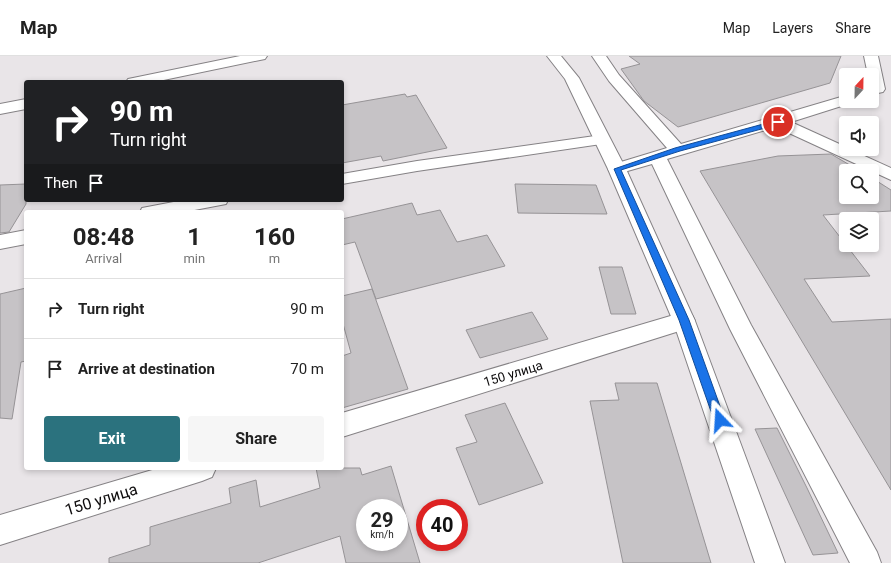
<!DOCTYPE html>
<html lang="en">
<head>
<meta charset="utf-8">
<style>
  :root { --surface:#fff; --page:#f6f6f6; --text:#222; --muted:#767676; --line:#e0e0e0; --accent:#2b727e }
  body { margin:0; font-family:Roboto,sans-serif; background:var(--page); color:var(--text); height:100vh; display:flex; flex-direction:column; font-size:15px; white-space:nowrap }
  * { box-sizing:border-box; margin:0 }
  p { font-size:13px; color:var(--muted) }
  .icon { flex:none; width:22px; height:22px; fill:none; stroke:currentColor; stroke-width:2; stroke-linecap:round; stroke-linejoin:round }
  .map { position:relative; flex:1; overflow:hidden }
  .drawer { position:absolute; left:24px; top:154px; width:320px; height:260px; display:flex; flex-direction:column; background:var(--surface); border-radius:4px; box-shadow:0 2px 6px #0003 }
  .drawer>* { flex:none }
  .banner { position:absolute; left:24px; top:24px; width:320px; height:122px; border-radius:4px; box-shadow:0 2px 6px #0003; background:#202124; color:#fff; overflow:hidden }
  .needle { width:26px; rotate:22deg }
  .tools { position:absolute; left:839px; top:12px; display:grid; gap:8px }
  .tools a { display:grid; place-items:center; width:40px; height:40px; border-radius:4px; background:var(--surface); box-shadow:0 2px 6px #0003; font-size:20px }
  .speed { position:absolute; left:356px; top:443px; display:flex; gap:8px; font-size:20px; font-weight:700; text-align:center }
  .speed>* { display:grid; place-content:center; width:52px; height:52px; border-radius:50%; background:var(--surface); box-shadow:0 2px 6px #0003; line-height:1 }
  .speed small { font-size:10px; font-weight:400 }
  .speed .limit { border:6px solid #d22; background:#fff; color:#111 }
  .pin { position:absolute; display:grid; place-items:center; width:34px; height:34px; color:#fff; margin:-17px; border:2px solid #fff; border-radius:50%; box-shadow:0 1px 4px #0007 }
  .me { position:absolute; width:44px; margin:-22px; rotate:340deg; stroke-linejoin:round; filter:drop-shadow(0 0 3px #0008) }
  .turn { display:flex; align-items:center; gap:14px; height:84px; padding:0 20px; font-size:18px }
  .turn .icon { width:52px; height:52px; stroke-width:2.5 }
  .turn b { display:block; font-size:28px; line-height:34px }
  .then { display:flex; align-items:center; height:38px; padding:0 20px; background:#0003; gap:8px; font-size:15px }
  .eta { display:flex; justify-content:space-evenly; align-items:center; height:68px; text-align:center }
  .eta b { font-size:24px; font-weight:700; line-height:28px }
  .button { display:flex; gap:8px; margin-top:auto; padding:8px 20px }
  .button a { flex:1; height:46px; border-radius:4px; background:var(--accent); color:#fff; font-size:16px; font-weight:700; line-height:46px; text-align:center }
  .button a+a { background:var(--page); color:var(--text) }
  ul { padding:0; list-style:none }
  li { display:flex; align-items:center; gap:12px; height:60px; padding:0 20px; border-top:1px solid var(--line) }
  li div { flex:1 }
  li b { display:block; font-size:15px }
  li em { font-style:normal }
  header { display:flex; align-items:center; gap:24px; box-sizing:border-box; height:56px; padding:0 20px; background:var(--surface); border-bottom:1px solid var(--line) }
  header strong { font-size:19px }
  nav { display:flex; gap:22px; margin-inline-start:auto; font-size:14px }
  .map>svg:first-child { display:block }
</style>
</head>
<body>
<header>
<strong>Map</strong>
<nav><a>Map</a><a>Layers</a><a>Share</a></nav>
</header>
<div class="map">
<svg width="891" height="507" viewBox="0 0 891 507">
  <rect width="100%" height="100%" fill="#e9e5e8"/>
  <g fill="#c6c3c6" stroke="#969396" fill-rule="evenodd">
    <path d="M629,0h212l-11,27 -152,44 -34,-26 -23,-32 19,-5z"/>
    <path d="M405,38l2,3 9,-2 31,53 -64,13 -2,-5 -39,7v-58z"/>
    <path d="M831,98l29,17h-14v26h26v-19l19,12v21l-68,4 47,61 -66,3 28,43 59,-3v171l-191,-319 78,-15z"/>
    <path d="M26,128v20l-17,28 -9,1v-48z"/>
    <path d="M515,128l81,1 11,29 -89,-1z"/>
    <path d="M412,147l5,12 23,-5 17,32 30,-7 18,31 -129,33 -21,-57 -13,3v-26z"/>
    <path d="M599,211h23l14,47h-25z"/>
    <path d="M26,232v73l-5,1 -9,57 -12,-1v-124z"/>
    <path d="M372,233l36,100 -66,19v-52l9,-3 -9,-33v-24z"/>
    <path d="M532,256l16,27 -68,19 -14,-28z"/>
    <path d="M615,327h42l54,180h-88l-33,-162 29,-1z"/>
    <path d="M505,347l38,80 -64,22 -23,-57 21,-6 -12,-27z"/>
    <path d="M777,372l30,60 31,65 -25,2 -58,-126z"/>
    <path d="M391,410l29,97h-74l-6,-27 -82,27h-149v-5l41,-13v-18l81,-24 -2,-15 27,-8 4,27 60,-19 -4,-20h44l2,7zM365,452h34v34h-34z"/>
  </g>
  <g fill="none" stroke-linecap="round" stroke-linejoin="round">
    <defs>
      <g id="minor">
        <path d="M240,0h27l-2,3 -5,1 -106,22h-28l2,-3 5,-1z"/>
        <path d="M592,0h14l13,19 62,69 160,-47 5,-2v6h7l-2,2 -60,19 55,25v2h3l42,19v12l-115,-53 -109,32 84,166 126,227 4,11h-31l-120,-234 -78,-165 -35,10 -6,-1 -3,-4 3,-4 56,-17 -58,-67z"/>
        <path d="M864,0h14l7,33 -2,3 -5,1 -6,-2v-16h-4z"/>
        <path d="M26,43v10l-26,5v-10z"/>
        <path d="M602,79l6,2 2,3 -2,3 -191,28 -75,13v-10l75,-13z"/>
        <path d="M184,144h44l-2,4 -42,8h-44l2,-4z"/>
        <path d="M26,174v14l-26,5v-14z"/>
        <path d="M684,256l8,3 3,6 -3,6 -350,110v-24z"/>
        <path d="M159,412h57l-4,9 -10,4 -202,64v-30z"/>
      </g>
      <path id="tertiary" d="M547,0h14l18,22 47,91 69,152 90,242h-30l-82,-242 -65,-152 -43,-90z"/>
    </defs>
    <use href="#minor" stroke="#858285" stroke-width="2"/>
    <use href="#tertiary" stroke="#858285" stroke-width="2"/>
    <use href="#minor" fill="#fff" fill-rule="evenodd"/>
    <use href="#tertiary" fill="#fff" fill-rule="evenodd"/>
  </g>
  <path fill="#1a73e8" stroke="#114b97" d="M778,64l2,1v3l-100,27 -59,19 68,150 36,100 -2,4 -3,1 -4,-1 -2,-4 -35,-100 -65,-151 61,-21z"/>
  <g text-anchor="middle" stroke-width="4" stroke-linejoin="round" paint-order="stroke">
    <g font-size="13" fill="#0e0c0d" stroke="#fff">
      <text transform="translate(513 317) rotate(-17)" y="5">150 улица</text>
    </g>
    <g font-size="16" fill="#0e0c0d" stroke="#fff">
      <text transform="translate(101 443) rotate(-17)" y="6">150 улица</text>
    </g>
  </g>
</svg>
<div class="tools">
<a><svg class="needle" viewBox="-14 -14 28 28"><path d="M0-13l5 13h-10z" fill="#e53935"/><path d="M0 13l5-13h-10z" fill="#767676"/></svg></a>
<a><svg class="icon" aria-label="sound" viewBox="0 0 24 24"><path d="M4 9h4l5-4v14l-5-4H4zM17 9q2 3 0 6"/></svg></a>
<a><svg class="icon" aria-label="search" viewBox="0 0 24 24"><circle cx="10" cy="10" r="6"/><path d="M15 15l6 6"/></svg></a>
<a><svg class="icon" aria-label="layers" viewBox="0 0 24 24"><path d="M12 4l9 5-9 5-9-5zM3 14l9 5 9-5"/></svg></a>
</div>
<div class="speed"><div>29<small>km/h</small></div><div class="limit">40</div></div>
<div class="pin" style="left:778px;top:66px;background:#d93025"><svg class="icon" aria-label="arrive" viewBox="0 0 24 24"><path d="M6 21V4h12l-3 4 3 4H6"/></svg></div>
<svg class="me" style="left:720px;top:364px" viewBox="-20 -20 40 40"><path d="M0-17L14 15 0 8-14 15z" fill="#1a73e8" stroke="#fff" stroke-width="4"/></svg>
<div class="banner">
<div class="turn"><svg class="icon" aria-label="right" viewBox="0 0 24 24"><path d="M7 20v-9h11M14 6l5 5-5 5"/></svg><div><b>90 m</b>Turn right</div></div>
<div class="then">Then<svg class="icon" aria-label="arrive" viewBox="0 0 24 24"><path d="M6 21V4h12l-3 4 3 4H6"/></svg></div>
</div>
<section class="drawer">
<div class="eta">
<div><b>08:48</b><p>Arrival</p></div>
<div><b>1</b><p>min</p></div>
<div><b>160</b><p>m</p></div>
</div>
<ul>
<li><svg class="icon" aria-label="right" viewBox="0 0 24 24"><path d="M7 20v-9h11M14 6l5 5-5 5"/></svg><div><b>Turn right</b></div><em>90 m</em></li>
<li><svg class="icon" aria-label="arrive" viewBox="0 0 24 24"><path d="M6 21V4h12l-3 4 3 4H6"/></svg><div><b>Arrive at destination</b></div><em>70 m</em></li>
</ul>
<div class="button"><a>Exit</a><a>Share</a></div>
</section>
</div>
</body>
</html>
